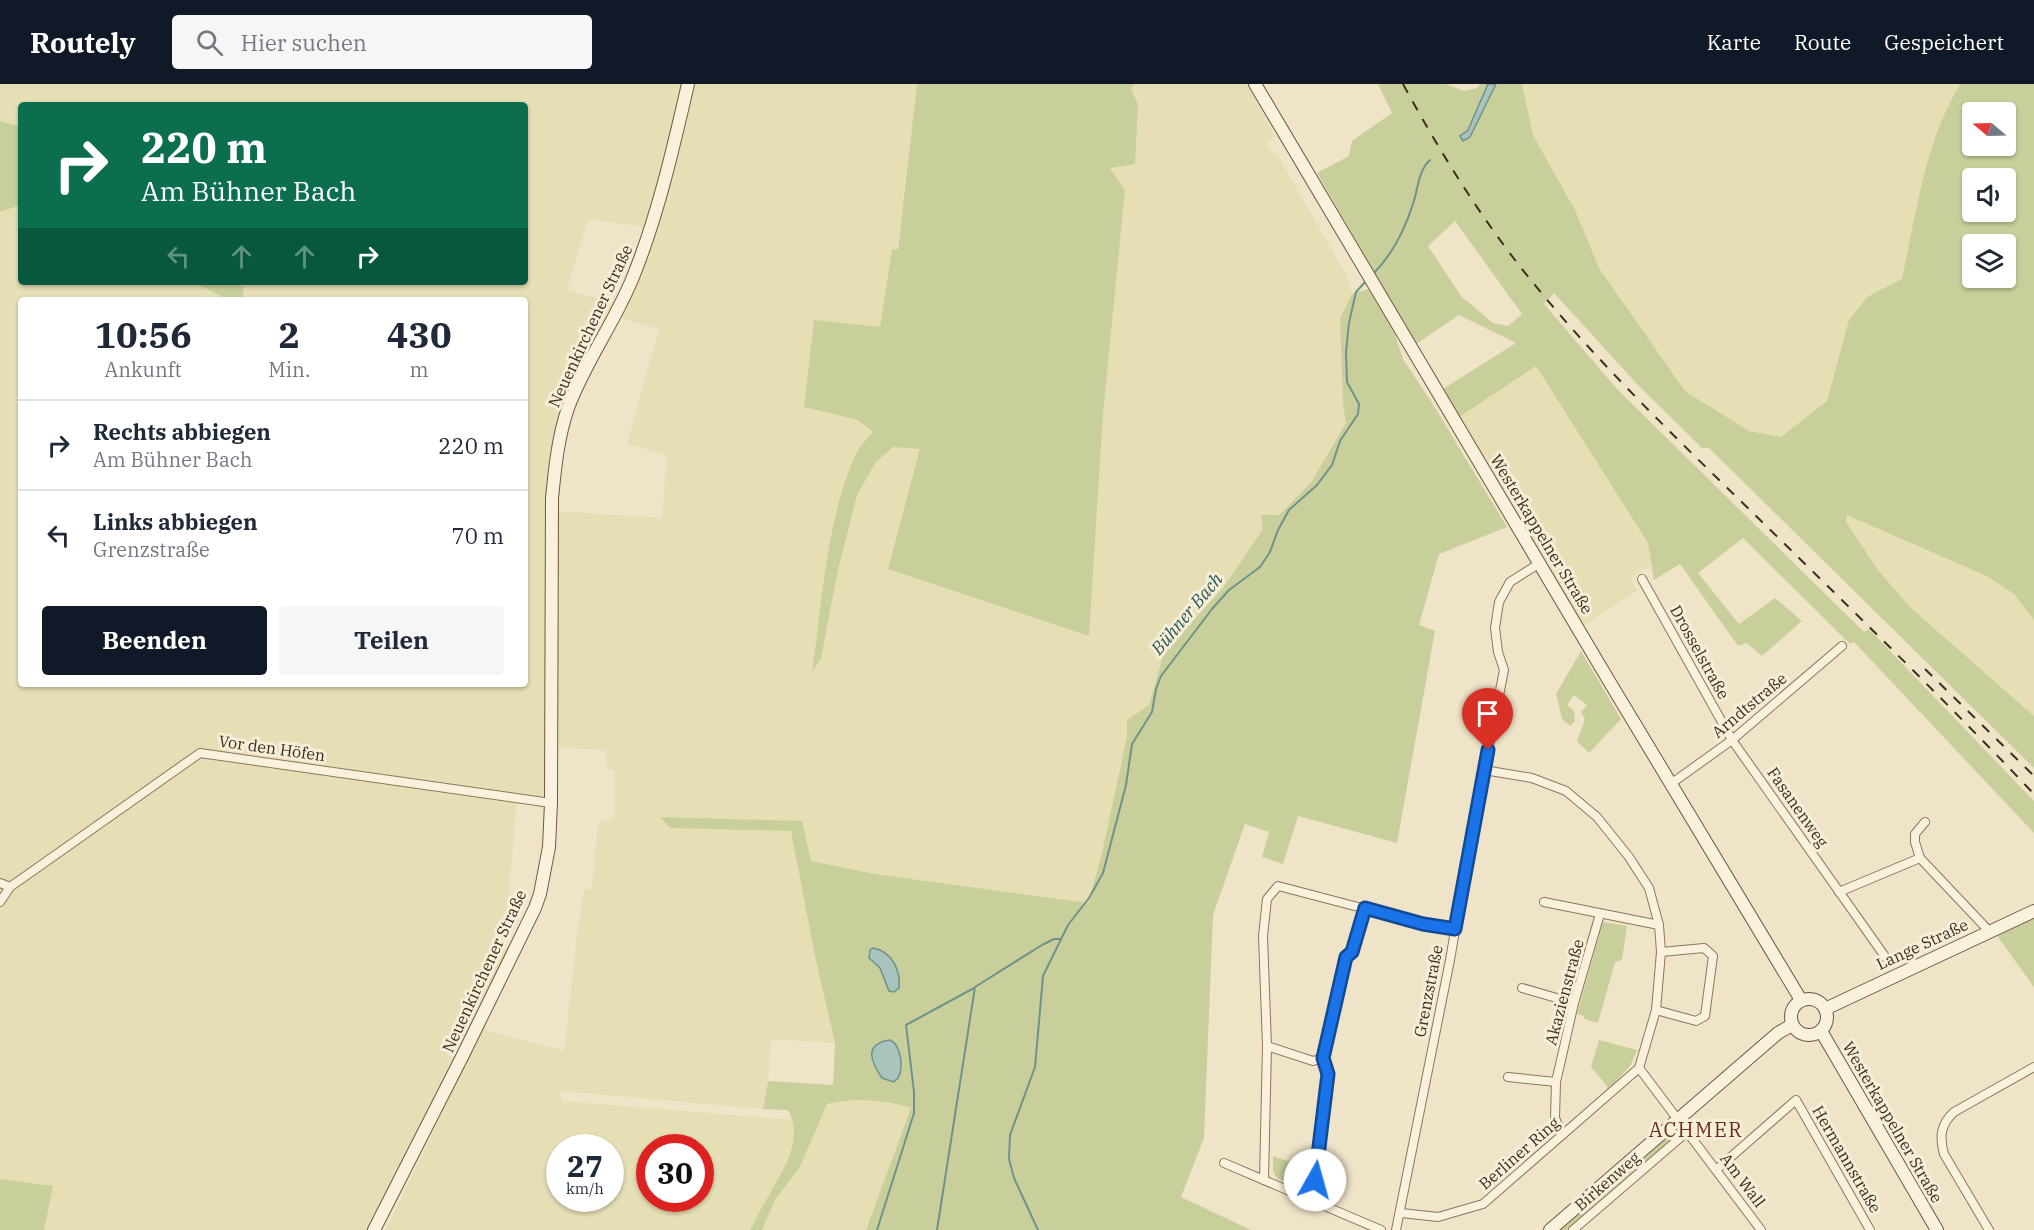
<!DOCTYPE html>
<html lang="de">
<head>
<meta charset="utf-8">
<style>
  :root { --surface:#fff; --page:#f6f6f7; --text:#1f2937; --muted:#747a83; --line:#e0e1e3; --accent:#111827 }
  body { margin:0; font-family:"IBM Plex Serif",serif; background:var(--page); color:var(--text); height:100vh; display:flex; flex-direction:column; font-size:22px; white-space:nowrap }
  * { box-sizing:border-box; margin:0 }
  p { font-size:20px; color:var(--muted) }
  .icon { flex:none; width:33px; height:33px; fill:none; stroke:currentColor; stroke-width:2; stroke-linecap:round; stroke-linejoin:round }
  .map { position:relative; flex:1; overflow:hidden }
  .sheet { position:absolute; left:18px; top:213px; width:510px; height:390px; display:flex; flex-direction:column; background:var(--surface); border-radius:6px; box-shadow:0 2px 4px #0004 }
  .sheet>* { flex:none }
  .top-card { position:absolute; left:18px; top:18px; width:510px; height:183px; border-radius:6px; box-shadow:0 2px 4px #0004; background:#0b6e4f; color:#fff; overflow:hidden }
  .needle { width:39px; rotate:289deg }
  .tools { position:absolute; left:1962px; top:18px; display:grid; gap:12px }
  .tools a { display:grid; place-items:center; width:54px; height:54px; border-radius:6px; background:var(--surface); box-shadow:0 2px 4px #0004; font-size:30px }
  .speed { position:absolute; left:546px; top:1050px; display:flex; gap:12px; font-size:30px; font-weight:700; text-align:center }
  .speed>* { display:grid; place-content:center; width:78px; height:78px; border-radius:50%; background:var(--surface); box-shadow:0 2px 4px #0004; line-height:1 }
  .speed small { font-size:15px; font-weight:400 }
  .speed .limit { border:9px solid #d22; background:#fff; color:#111 }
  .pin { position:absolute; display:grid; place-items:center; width:51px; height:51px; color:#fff; margin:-62px -26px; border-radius:50% 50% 50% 0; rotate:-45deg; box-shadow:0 0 6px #0007 }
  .pin .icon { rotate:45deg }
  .me { position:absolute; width:66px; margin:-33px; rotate:7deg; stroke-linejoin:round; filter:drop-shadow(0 0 4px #0008) }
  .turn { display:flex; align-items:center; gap:21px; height:126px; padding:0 24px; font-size:27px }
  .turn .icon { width:78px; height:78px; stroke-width:2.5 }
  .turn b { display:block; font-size:42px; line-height:51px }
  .lanes { display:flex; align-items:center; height:57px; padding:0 24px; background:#0003; justify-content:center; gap:30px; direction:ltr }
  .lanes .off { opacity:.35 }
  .eta { display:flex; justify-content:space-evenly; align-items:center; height:102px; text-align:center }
  .eta b { font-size:36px; font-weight:700; line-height:42px }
  .primary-button { display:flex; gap:12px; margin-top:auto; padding:12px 24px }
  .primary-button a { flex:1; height:69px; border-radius:6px; background:var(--accent); color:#fff; font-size:24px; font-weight:700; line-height:69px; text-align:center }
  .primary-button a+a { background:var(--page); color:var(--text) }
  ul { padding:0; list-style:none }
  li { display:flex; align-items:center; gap:18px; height:90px; padding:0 24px; border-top:2px solid var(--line) }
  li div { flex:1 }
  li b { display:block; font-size:22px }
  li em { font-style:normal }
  header { display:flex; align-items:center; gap:36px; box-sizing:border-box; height:84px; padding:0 30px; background:var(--accent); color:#fff }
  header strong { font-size:28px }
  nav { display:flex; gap:33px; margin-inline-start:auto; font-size:21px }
  .search { width:420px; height:54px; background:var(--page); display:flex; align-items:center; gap:15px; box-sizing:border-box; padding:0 21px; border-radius:6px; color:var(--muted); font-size:22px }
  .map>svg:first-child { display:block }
</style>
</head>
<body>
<header>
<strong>Routely</strong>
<div class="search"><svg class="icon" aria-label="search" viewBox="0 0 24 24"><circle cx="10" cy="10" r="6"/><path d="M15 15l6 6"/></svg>Hier suchen</div>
<nav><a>Karte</a><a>Route</a><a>Gespeichert</a></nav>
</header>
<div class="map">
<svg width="2034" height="1146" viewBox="0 0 2034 1146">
  <rect width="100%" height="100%" fill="#f0e4c8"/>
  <g fill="#e6deb5" fill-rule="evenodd">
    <path d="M0,0h917l-20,166 -5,-1 -12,78 -66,-6 -10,86 54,13 15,12 -14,16 -29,98 -18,125 9,-13 17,-88 19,-75 19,-33 17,-15 28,2 168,186 14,-221 22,-224 -16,-22v-84h139l26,51 -8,11 12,10 69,120 5,18 -12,24 3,87 3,18 -34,58 -49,48 -40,59 -59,64 -15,53 -22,15v17l-26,120 -13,46 -213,-29 -64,-13 -10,-40 -140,-4 9,11 121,2 24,126 20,87 -64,-4 -3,42 -5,28 -202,-18 1,10 232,19v24l-7,20 -37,66h-364l96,-201 82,22 15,-132 5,-29 8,-1 6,-66 17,-6v-47h-7l-3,-20 -53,-3 -1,56 -34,-5 -13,148 9,6 -145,278h-324l9,-44 -53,-7v-967l21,-7v77h172l36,18h-208v384h504v-384h-283l1,-11 -11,-7h293v-177l-427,-3 33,3h-110v22l-21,-6zM588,135l62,9 -31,76 -52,-14zM613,232l46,13 -32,115 40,11 -5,63 -109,-7 15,-103zM560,1064h50v50h-50zM650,1064h50v50h-50z"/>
    <path d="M1522,0h438l-11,18 -16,44 -31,133 -35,18 -18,23 -22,81 -46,36 -32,-6 -64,-40 -86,-123 -24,-58 -42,-75z"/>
    <path d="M1536,282l112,177 3,23 -20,12 6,13 -54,35 -124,-209z"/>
    <path d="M1847,430l142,63 25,17 20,26v96l-123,-108 -33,-38 -32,-47z"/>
    <path d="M841,1016h33l37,8 -45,122h-104l13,-30 25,-33 27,-64z"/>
  </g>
  <g fill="#c9cf9b" fill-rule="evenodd">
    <path d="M917,0h218l-4,4 7,17 -3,59 -25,4 15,22 -22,224 -14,222 -201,-67 32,-120 -27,-2 -17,15 -19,33 -19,75 -17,88 -9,15c10,-69 15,-161 46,-223 4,-7 10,-12 15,-18l-15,-12 -54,-13 10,-87 66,7 12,-78h6z"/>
    <path d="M1378,0h68l18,7 13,-3 3,-4h42l11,51 42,75 24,58 86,123 64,40 32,6 46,-36 22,-81 18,-23 35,-18c14,-65 23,-137 58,-195h74v536l-20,-26 -25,-17 -142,-62 -1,7 32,48 33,38 123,108v52l-325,-320h-7l-65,-64 -83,-91 -10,11 74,86 246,242 5,-3 165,172v32l-180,-191 -4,2 -107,-106 -45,35 41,51 36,-26 27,23 -40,35 -15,-13 -9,3 -58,-82 -26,16 -6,-37 -112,-177 -77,51 -16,-28 73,-46 -57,-28 -43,29 -99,-171 32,-17 3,-15 40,-28zM1972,28h34v34h-34zM1972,94h34v34h-34zM1455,137l67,93 -14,12 -15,-3 -32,-27 -33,-50zM1972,160h34v34h-34z"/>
    <path d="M84,18h254l-2,3h-205z"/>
    <path d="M0,37l21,6v78l-21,7z"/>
    <path d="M193,198h39l12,6 -2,12h-13z"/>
    <path d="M1368,205l26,43 9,27 31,47 73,121 -68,27 -20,71 16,6 -38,212 -99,-27 -15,48 -21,-7 7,-25 -24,-8 -32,91 -9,223 -23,59 70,33h-385l45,-122c-28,-8 -56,-11 -84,-4l-27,63 -25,33 -13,30h-12c6,-11 11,-22 18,-33 14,-26 37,-57 20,-87l-25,-1 5,-28 65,4 2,-42 -20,-87 -24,-125 -121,-3 -10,-11 142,4 9,40 64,13 213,29 13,-46 26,-120v-17l22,-15 15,-53 59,-64 40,-59 -2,-14h18l33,-34 34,-58 -3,-18 -3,-87 12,-24zM883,957l16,7 2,21 -19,9 -10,-16z"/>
    <path d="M1581,567l40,68 -32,34 -12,-12 8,-21 -4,-8 6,-7 -13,-10 -7,10 7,6 1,10 -5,5 -8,-7 -6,-25z"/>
    <path d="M2034,830v73l-39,-54z"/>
    <path d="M1603,838l24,4 -5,34 -7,2 -17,61 -14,-4v-3l-7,-2z"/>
    <path d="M1599,956l38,10 -7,16 -23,25v-5l-16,-19z"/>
    <path d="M1677,1045l1,3 -10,13 -101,85h-8z"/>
    <path d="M1273,1072l39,13 -4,23 -31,-14 -4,-6z"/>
    <path d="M0,1095l53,7 -9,44h-44z"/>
  </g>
  <g fill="#a9c4bc" stroke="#6f938a" stroke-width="1.5">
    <path d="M1488,0h8l-26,53 -7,4 -3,-5 8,-6z"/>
    <path d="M873,864c19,3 28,23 26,40l-5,4 -5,-1 -9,-23 -11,-10 1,-8z"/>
    <path d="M890,956c11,5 14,28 8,38l-4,4 -12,-4c-11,-16 -19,-34 8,-38z"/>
  </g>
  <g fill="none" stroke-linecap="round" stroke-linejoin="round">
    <g stroke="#6f938a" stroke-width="2">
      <path d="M1373,190c20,-20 32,-45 40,-70 5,-15 5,-33 17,-44"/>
      <path d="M877,1146l37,-117v-21l-8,-67 68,-37"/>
      <path d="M937,1146l38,-243 67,-42 12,-6h7"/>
      <path d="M1038,1146l-24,-52 -5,-19 1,-24 25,-68 8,-91 25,-51 21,-27 14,-25 23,-88 6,-41 20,-32 4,-23 5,-13 51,-67 17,-19 31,-23 10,-15 8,-22 11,-20 28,-25 15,-20 8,-24 18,-27 1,-10 -12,-22 -1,-30 3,-29 7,-31 11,-12"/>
    </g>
    <defs>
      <g id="street">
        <path d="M1642,495l90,161 154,218"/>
        <path d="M1672,699l60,-43 110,-94"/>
        <path d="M1925,738l-10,12v8l5,16 69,73"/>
        <path d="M0,799l10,4"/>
        <path d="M1839,808l81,-34"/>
        <path d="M0,818l10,-15 190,-134 351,50"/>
        <path d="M1544,818l115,23"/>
        <path d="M1522,904l52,15"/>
        <path d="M1656,926l40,11 9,-5 8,-60 -9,-8 -43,4"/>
        <path d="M1267,962l46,15 10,-3"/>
        <path d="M1639,984l122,162"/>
        <path d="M1508,993l48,5"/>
        <path d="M1562,1051l-7,-17 1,-36 18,-79 26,-89"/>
        <path d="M1224,1079l157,67"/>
        <path d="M1716,1086l80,-70 74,130"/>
        <path d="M1264,1096l3,-134 -4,-110 4,-37 11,-13 145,38 32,5"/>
        <path d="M1312,1117l16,-127 -5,-16 23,-101 6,-5 13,-44"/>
        <path d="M1401,1129l37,4 45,-13 156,-136 17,-58 5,-58 -2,-27 -10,-37 -20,-31 -32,-40 -31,-26 -34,-13 -48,-8"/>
        <path d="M1396,1146l54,-270 22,-128 32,-162 -6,-18 -3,-24 4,-26 11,-20 30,-19"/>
        <path d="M1573,1146l115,-99"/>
        <path d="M1989,1146l-45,-76c-5,-18 -3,-30 10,-42l80,-45"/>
      </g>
      <g id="secondary">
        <path d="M1255,0l354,597 192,319"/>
        <circle cx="1809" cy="933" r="18"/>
        <path d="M1825,925l209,-98"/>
        <path d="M1821,947l116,199"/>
        <path d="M374,1146l88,-173 73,-149 5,-14 9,-47 2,-44 1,-305c3,-30 6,-61 16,-90 17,-46 47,-86 65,-131 25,-62 40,-128 55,-193"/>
        <path d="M1550,1146l228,-197 14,-8"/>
      </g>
    </defs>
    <use href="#street" stroke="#8d765c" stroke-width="10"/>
    <use href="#secondary" stroke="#6f573f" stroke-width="14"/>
    <use href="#street" stroke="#faf1dc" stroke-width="8"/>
    <use href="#secondary" stroke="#faf1dc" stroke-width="12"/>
    <g stroke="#3d2e20" stroke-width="2" stroke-dasharray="10 10" stroke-linecap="butt">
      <path d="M1403,0c38,70 81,139 131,200 67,82 143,155 219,229 95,93 190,185 281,281"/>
      <path d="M1925,585l109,107"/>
    </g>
  </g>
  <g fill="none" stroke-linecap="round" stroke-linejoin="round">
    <defs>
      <path id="route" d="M1315,1096l13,-106 -5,-16 23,-101 6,-5 13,-44 58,16 32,5 33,-179"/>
    </defs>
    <use href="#route" stroke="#114b97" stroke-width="15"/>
    <use href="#route" stroke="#1a73e8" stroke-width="10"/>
  </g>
  <g text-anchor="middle" stroke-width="6" stroke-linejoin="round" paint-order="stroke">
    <g font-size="16" fill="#3d2e20" stroke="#f7eed8">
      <text transform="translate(590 242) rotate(-65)" y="6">Neuenkirchener Straße</text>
      <text transform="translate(1542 450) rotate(59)" y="6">Westerkappelner Straße</text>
      <text transform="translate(1700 568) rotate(61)" y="6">Drosselstraße</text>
      <text transform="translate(1749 621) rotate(-40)" y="6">Arndtstraße</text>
      <text transform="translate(272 664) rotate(8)" y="6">Vor den Höfen</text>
      <text transform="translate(1798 723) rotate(55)" y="6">Fasanenweg</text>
      <text transform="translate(1922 860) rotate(-25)" y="6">Lange Straße</text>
      <text transform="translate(484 887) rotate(-65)" y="6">Neuenkirchener Straße</text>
      <text transform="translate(1428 907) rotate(-79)" y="6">Grenzstraße</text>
      <text transform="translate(1564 908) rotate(-75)" y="6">Akazienstraße</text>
      <text transform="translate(1893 1038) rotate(60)" y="6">Westerkappelner Straße</text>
      <text transform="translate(1519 1069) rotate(-41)" y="6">Berliner Ring</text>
      <text transform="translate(1847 1075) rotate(60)" y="6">Hermannstraße</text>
      <text transform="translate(1743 1096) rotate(53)" y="6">Am Wall</text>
      <text transform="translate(1607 1097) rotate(-41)" y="6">Birkenweg</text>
    </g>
    <g font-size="18" font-style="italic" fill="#2f5d5a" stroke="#f7eed8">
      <text transform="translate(1187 530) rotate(-50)" y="6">Bühner Bach</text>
    </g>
    <g font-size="20" letter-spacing="1.5" fill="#6b2e1e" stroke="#f7eed8">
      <text x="1696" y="1053">ACHMER</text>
    </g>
  </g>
</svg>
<div class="tools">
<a><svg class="needle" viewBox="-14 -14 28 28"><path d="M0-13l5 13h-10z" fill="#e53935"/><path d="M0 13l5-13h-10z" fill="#747a83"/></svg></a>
<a><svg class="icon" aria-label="sound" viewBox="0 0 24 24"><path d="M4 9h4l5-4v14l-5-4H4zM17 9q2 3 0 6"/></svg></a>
<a><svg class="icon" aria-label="layers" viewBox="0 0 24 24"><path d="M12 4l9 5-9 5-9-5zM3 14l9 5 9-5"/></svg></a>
</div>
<div class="speed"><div>27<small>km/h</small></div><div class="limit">30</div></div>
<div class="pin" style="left:1488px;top:666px;background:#d93025"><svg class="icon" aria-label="arrive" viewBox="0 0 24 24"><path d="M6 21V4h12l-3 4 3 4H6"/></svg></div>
<svg class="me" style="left:1315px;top:1096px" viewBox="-20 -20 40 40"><circle r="19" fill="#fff"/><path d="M0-13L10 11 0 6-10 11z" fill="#1a73e8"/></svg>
<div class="top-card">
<div class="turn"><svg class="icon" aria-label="right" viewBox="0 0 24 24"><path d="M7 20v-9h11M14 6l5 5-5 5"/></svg><div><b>220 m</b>Am Bühner Bach</div></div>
<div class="lanes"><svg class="icon off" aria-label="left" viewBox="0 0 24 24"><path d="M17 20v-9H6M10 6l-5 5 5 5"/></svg><svg class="icon off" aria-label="ahead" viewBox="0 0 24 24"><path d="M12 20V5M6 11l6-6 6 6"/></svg><svg class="icon off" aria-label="ahead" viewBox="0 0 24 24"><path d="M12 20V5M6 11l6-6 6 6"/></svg><svg class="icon" aria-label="right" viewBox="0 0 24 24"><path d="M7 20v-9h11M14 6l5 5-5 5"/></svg></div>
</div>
<section class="sheet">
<div class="eta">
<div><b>10:56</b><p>Ankunft</p></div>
<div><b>2</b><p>Min.</p></div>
<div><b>430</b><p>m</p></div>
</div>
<ul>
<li><svg class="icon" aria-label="right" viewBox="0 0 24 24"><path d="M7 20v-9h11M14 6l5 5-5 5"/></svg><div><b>Rechts abbiegen</b><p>Am Bühner Bach</p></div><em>220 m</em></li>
<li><svg class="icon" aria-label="left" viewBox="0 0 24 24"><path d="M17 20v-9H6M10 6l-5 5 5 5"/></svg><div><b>Links abbiegen</b><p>Grenzstraße</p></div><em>70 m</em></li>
</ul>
<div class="primary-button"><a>Beenden</a><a>Teilen</a></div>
</section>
</div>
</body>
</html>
